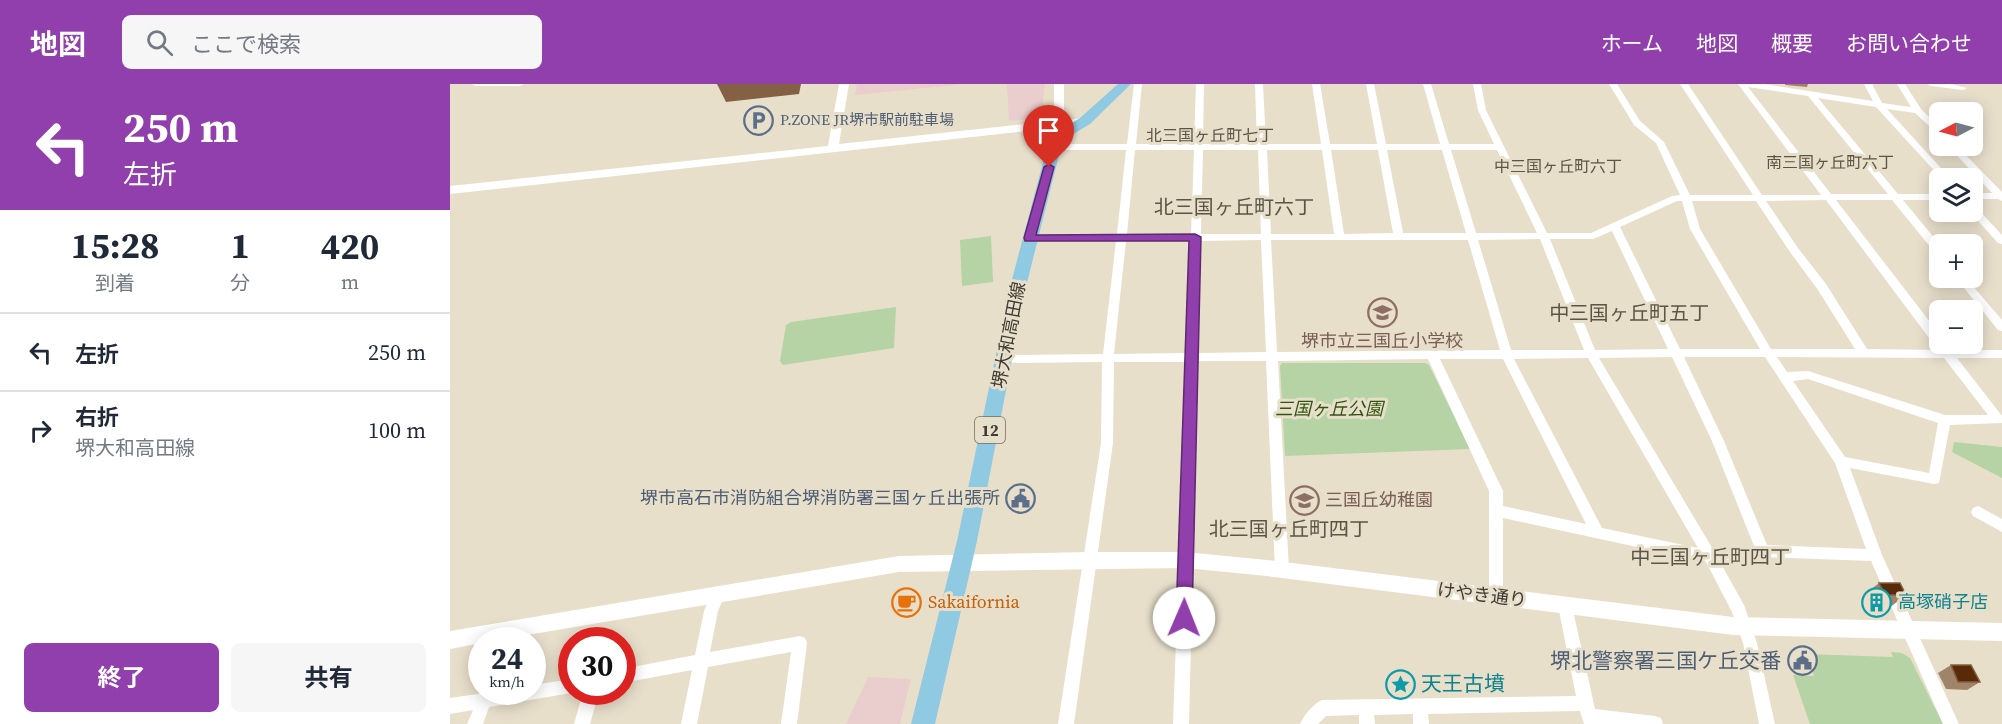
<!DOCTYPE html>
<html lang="ja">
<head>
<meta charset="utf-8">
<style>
  :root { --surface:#fff; --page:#f6f6f7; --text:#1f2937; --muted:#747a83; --line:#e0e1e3; --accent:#913fad }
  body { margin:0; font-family:"Source Serif 4","Noto Sans JP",serif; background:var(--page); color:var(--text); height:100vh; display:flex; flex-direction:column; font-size:22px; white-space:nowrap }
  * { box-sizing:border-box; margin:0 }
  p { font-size:20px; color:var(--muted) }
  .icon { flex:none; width:33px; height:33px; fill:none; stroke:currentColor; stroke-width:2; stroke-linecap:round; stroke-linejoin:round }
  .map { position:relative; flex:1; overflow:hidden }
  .side { display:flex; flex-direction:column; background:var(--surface); width:450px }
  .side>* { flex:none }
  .guide { background:#913fad; color:#fff; overflow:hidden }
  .needle { width:39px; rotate:264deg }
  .buttons { position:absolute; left:1479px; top:18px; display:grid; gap:12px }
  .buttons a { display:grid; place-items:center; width:54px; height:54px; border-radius:9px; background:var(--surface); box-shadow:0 3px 15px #0003; font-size:30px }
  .speed { position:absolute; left:18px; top:543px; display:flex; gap:12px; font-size:30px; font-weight:700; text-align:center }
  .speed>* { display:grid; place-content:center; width:78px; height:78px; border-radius:50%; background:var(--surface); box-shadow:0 3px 15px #0003; line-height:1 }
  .speed small { font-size:15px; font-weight:400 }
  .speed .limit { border:9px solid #d22; background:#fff; color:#111 }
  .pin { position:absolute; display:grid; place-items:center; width:51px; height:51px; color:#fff; margin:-62px -26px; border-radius:50% 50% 50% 0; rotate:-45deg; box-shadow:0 0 6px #0007 }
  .pin .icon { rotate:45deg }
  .me { position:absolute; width:66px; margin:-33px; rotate:1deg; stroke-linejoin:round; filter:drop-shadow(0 0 4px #0008) }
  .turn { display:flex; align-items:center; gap:21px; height:126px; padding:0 24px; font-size:27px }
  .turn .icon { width:78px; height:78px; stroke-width:2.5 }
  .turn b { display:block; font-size:42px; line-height:51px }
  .eta { display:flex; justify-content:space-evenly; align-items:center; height:102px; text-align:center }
  .eta b { font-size:36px; font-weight:700; line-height:42px }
  .button { display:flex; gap:12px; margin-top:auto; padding:12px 24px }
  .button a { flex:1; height:69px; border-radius:9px; background:var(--accent); color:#fff; font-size:24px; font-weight:700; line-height:69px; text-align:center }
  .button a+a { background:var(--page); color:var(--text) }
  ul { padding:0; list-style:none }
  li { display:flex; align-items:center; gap:18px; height:78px; padding:0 24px; border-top:2px solid var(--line) }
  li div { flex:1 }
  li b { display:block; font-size:22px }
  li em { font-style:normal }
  header { display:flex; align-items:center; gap:36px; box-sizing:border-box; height:84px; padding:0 30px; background:var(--accent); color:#fff }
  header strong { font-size:28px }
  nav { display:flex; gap:33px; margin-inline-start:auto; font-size:21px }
  .search { width:420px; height:54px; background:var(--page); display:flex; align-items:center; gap:15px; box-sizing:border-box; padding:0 21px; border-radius:9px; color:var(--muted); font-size:22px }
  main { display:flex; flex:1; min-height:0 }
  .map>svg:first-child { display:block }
</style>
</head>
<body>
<header>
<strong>地図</strong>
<div class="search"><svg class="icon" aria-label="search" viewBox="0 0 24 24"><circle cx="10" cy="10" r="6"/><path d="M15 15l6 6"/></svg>ここで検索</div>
<nav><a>ホーム</a><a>地図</a><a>概要</a><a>お問い合わせ</a></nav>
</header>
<main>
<section class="side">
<div class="guide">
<div class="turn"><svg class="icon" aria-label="left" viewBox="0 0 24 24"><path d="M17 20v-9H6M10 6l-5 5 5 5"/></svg><div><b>250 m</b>左折</div></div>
</div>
<div class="eta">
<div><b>15:28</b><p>到着</p></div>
<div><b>1</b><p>分</p></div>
<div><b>420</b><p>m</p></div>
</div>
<ul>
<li><svg class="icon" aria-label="left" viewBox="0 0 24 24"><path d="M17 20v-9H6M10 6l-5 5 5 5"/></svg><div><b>左折</b></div><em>250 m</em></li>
<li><svg class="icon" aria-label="right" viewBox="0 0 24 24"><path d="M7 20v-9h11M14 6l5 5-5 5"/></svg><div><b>右折</b><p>堺大和高田線</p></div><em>100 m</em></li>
</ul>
<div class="button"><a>終了</a><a>共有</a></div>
</section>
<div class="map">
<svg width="1552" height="640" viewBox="0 0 1552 640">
  <rect width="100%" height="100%" fill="#e8dfcb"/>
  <g fill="#e9cecd">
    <path d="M407,0h107l-109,11z"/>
    <path d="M557,0h38l-3,29 -12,6 -21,2z"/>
    <path d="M418,593l43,2 -11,45h-54z"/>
  </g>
  <g fill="#b5d3a4">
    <path d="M541,152l2,46 -31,4 -2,-46z"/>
    <path d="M446,223l-2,41 -111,17 -3,-4 6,-36 5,-3z"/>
    <path d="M832,279h143l4,2 41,84 -185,7 -5,-90z"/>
    <path d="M1504,358l48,5v31l-50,-26z"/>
    <path d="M1441,568l11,1 8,5 33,66h-133l-17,-49 21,1 -8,-22 87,3z"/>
  </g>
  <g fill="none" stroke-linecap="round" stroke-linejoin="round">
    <g fill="#fff" fill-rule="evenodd">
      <path d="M22,0h52l-4,2h-44z"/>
      <path d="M684,0h8l-6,60h58l2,-60h8l-1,60h54l-2,-60h8l3,60h55l-9,-60h8l10,60h47l-11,-60h8l12,60h54l-17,-60h8l18,60h45l-16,-34 -5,-26h8l5,26 61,123h44l81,-37 8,-1 -24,-52 -22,-18 -25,-41h8l23,37 24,21 26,53h63l-73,-111h8l74,111h59l-83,-111h26l109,17 -9,-17h8l10,19 29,4 -14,-23h8l16,25 19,19v8l-25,-23 -28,-4 63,69h-9l-65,-71 -58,-9 80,96h42v6h-37l37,45v10l-4,-1 -44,-54h-56l104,135v9h6l5,6h51v8h-45l45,58v7l-52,2 -11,58 -5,1 -84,-16 32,87 77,169h-16l-72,-163 -108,-4 -43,5 24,43 13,38 18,81h-16l-16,-81 -11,-31 -26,-50 -203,-44v79l-2,5 -5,1 -5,-1 -2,-5v-106l-61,-132 -150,2 11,209 -2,4 -5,2 -5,-2 -2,-4 -9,-209h-68l-9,363h-16l13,-362h-72l-1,81 -39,281h-16l43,-281 1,-81 -98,1 -6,-4 6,-4 99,-1 13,-113h-87l-5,-3 5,-3 88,-1 9,-84h-72l-4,-3 4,-3h73zM1298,3l60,9 80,98h-57zM685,66h59l-3,84h-64zM753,66h55l3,84h-60zM817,66h55l12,84h-63zM881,66h47l15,83 -49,1zM937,66h55l24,83h-63zM1001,66h46l40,83h-61zM1376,116l112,150 -71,-1 -41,-65 -28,-36 -32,-47zM1227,117h5l8,28 70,120h-80l-60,-122zM1242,117h64l34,51 28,38 37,59h-84l-71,-120zM1162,147l56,118 -73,1 -45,-111h43zM1090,155l44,111h-73l-33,-110zM811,156l5,112 -68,1 2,-112zM821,156h197l32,110 -223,2zM676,157h64l-4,112 -72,1zM1222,273l40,84 42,105 -40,5 -115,-193zM1234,273h81l70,106 31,86 -99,-4 -43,-104zM1327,273l167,1 44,57h-43l-137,-44 -21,1zM1138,274l110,190 -96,-20 -88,-169zM990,275h63l83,165 -83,-18v-15zM1358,295l130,44 -9,50 -84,-16 -52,-76z"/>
      <path d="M1477,0h24l16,4 -4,2 -32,-4z"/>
      <path d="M1498,62h9l45,46v9l-4,-2h-26v-6h20z"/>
      <path d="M1522,121l3,1 27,29v9l-4,-1 -28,-31h2z"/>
      <path d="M1506,194h10l36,42v11l-4,-1z"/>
      <path d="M1528,422l24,13v13l-29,-16 -2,-4 2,-4z"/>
      <path d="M268,505l5,1 2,5 -7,16 -8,41 90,-16 5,2 2,5 -10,81h-16l10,-72 -83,15 -11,57h-16l11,-54 -70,13v-14l73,-14 9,-44 9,-21z"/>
      <path d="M1115,515l5,2 2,5 23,103 60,7 6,2 2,6h-79l-4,-13 -152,3 1,10h-16v-10l-39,1 1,9h-16v-9l-33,1 -8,8h-18c4,-9 13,-20 22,-24l254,-4 -18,-90 2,-5z"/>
      <path d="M122,595v13h5l-88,15 -6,17h-16l6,-14 -23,4v-16l42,-6h40v-7z"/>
      <path d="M133,608h16l-9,32h-16z"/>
    </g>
    <g fill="#fff" fill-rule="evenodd">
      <path d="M389,0h10l-10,60 215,-23v-37h10v36l21,-2 5,3 -5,3 -21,2 1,8 -6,3 -6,-3 1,-6 -604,66v-8l378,-40z"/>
      <path d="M639,468h96l82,8 466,57 269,6v18l-269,-6 -466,-59 -82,-8 -286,4 -401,68h-16v3l-32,6v-18l449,-75z"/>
    </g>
    <path fill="#90cae2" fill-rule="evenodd" d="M668,0h13l-41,40 -25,15 -4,8 -35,140 -49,254 -42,183h-24l46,-183 53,-254 37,-140 7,-13 26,-16z"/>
  </g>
  <g fill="#a0846a">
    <path d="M1335,0h23l-1,3 -22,-2z"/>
    <path d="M1429,499l27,12 -17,13h-20l-6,-12z"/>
    <path d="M1501,581l29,17 -13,8 -21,-1 -8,-16z"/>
  </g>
  <path fill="#846044" d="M267,0h84l-2,10 -73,8z"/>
  <g fill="#592a0a" stroke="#846044" stroke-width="1.5">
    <path d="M1429,499h21l6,12h-21z"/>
    <path d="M1501,581h20l9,17h-22z"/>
  </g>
  <path fill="#913fad" stroke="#5e2970" stroke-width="1.5" d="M599,80l5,3 -18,68 159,-1 6,3 -9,381 -2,6 -6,2 -6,-2 -2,-6 13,-377h-164l-1,-3 20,-71z"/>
  <defs>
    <symbol id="parking-ring" viewBox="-11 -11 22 22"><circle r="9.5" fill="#e8dfcb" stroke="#5c6f8a" stroke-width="1.5"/><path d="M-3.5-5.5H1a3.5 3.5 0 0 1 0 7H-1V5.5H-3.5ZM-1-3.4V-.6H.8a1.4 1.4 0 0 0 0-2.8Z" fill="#5c6f8a"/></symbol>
    <symbol id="school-ring" viewBox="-11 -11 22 22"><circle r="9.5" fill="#e8dfcb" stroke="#8d6e63" stroke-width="1.5"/><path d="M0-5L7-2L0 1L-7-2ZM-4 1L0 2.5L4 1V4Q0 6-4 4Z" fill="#8d6e63"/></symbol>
    <symbol id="civic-ring" viewBox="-11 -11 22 22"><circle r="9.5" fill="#e8dfcb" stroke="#5c6f8a" stroke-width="1.5"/><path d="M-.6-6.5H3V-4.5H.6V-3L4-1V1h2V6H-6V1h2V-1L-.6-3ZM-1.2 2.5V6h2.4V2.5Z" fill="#5c6f8a"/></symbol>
    <symbol id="cafe-ring" viewBox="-11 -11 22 22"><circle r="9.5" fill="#e8dfcb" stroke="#e8710a" stroke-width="1.5"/><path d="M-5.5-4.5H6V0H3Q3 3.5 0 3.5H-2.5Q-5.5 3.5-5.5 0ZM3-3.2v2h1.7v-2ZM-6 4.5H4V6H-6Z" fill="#e8710a"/></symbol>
    <symbol id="building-ring" viewBox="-11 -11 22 22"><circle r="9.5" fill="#e8dfcb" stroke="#0f9aa8" stroke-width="1.5"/><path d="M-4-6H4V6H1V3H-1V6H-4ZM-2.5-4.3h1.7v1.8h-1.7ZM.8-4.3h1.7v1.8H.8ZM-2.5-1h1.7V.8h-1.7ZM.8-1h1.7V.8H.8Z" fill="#0f9aa8"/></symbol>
    <symbol id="sight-ring" viewBox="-11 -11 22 22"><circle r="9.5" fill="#e8dfcb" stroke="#0f9aa8" stroke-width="1.5"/><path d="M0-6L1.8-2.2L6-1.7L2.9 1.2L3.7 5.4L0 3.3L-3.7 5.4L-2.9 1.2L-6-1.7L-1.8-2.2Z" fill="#0f9aa8"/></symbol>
  </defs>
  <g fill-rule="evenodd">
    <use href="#parking-ring" x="292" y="20" width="33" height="33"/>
    <use href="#school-ring" x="916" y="212" width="33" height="33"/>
    <use href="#civic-ring" x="554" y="398" width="33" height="33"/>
    <use href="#school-ring" x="838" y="400" width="33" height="33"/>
    <use href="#cafe-ring" x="440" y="502" width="33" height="33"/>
    <use href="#building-ring" x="1410" y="502" width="33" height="33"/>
    <use href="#civic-ring" x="1336" y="560" width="33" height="33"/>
    <use href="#sight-ring" x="934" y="584" width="33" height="33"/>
  </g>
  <g text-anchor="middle" stroke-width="6" stroke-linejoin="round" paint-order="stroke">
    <g font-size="15" fill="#4e5e75" stroke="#e8dfcb" text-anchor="start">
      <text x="330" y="41">P.ZONE JR堺市駅前駐車場</text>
    </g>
    <g font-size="16" fill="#5c5544" stroke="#e8dfcb">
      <text x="760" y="57">北三国ヶ丘町七丁</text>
      <text x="1380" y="84">南三国ヶ丘町六丁</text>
      <text x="1108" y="88">中三国ヶ丘町六丁</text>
    </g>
    <rect fill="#e8dfcb" stroke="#726c61" stroke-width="1.5" x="525" y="333" width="30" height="26" rx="4.5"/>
    <g font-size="16" font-weight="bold" fill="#3f3b34">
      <text x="540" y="352">12</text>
    </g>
    <g font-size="18" fill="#3f3b34" stroke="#e8dfcb">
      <text transform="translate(559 251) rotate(-79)" y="6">堺大和高田線</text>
      <text transform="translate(1032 511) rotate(7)" y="6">けやき通り</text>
    </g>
    <g font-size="18" fill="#785e54" stroke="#e8dfcb">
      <text x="932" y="263">堺市立三国丘小学校</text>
      <text x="875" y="422" text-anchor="start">三国丘幼稚園</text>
    </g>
    <g font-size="18" font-style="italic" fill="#305510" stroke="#e8dfcb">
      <text x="879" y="331">三国ヶ丘公園</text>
    </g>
    <g font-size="18" fill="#4e5e75" stroke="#e8dfcb" text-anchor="end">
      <text x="550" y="420">堺市高石市消防組合堺消防署三国ヶ丘出張所</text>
    </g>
    <g font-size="18" fill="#c56008" stroke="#e8dfcb" text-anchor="start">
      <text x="478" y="524">Sakaifornia</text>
    </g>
    <g font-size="18" fill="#0d838f" stroke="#e8dfcb" text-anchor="start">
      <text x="1448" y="524">高塚硝子店</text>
    </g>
    <g font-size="20" fill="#5c5544" stroke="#e8dfcb">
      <text x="784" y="130">北三国ヶ丘町六丁</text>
      <text x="1179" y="236">中三国ヶ丘町五丁</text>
      <text x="839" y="452">北三国ヶ丘町四丁</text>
      <text x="1260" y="480">中三国ヶ丘町四丁</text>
    </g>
    <g font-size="21" fill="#4e5e75" stroke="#e8dfcb" text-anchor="end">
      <text x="1331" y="584">堺北警察署三国ケ丘交番</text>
    </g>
    <g font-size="21" fill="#0d838f" stroke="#e8dfcb" text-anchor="start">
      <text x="971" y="607">天王古墳</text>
    </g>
  </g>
</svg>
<div class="buttons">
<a><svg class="needle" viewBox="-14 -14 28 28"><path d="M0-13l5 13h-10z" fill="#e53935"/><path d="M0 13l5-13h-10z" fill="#747a83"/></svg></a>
<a><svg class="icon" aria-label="layers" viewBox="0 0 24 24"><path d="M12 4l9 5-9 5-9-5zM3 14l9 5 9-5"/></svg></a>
<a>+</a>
<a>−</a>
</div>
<div class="speed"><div>24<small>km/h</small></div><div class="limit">30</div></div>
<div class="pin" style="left:599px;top:83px;background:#d93025"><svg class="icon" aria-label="arrive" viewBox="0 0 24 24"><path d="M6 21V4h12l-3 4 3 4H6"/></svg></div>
<svg class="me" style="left:734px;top:534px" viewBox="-20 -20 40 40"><circle r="19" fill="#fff"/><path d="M0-13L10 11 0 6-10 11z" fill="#913fad"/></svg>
</div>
</main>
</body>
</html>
